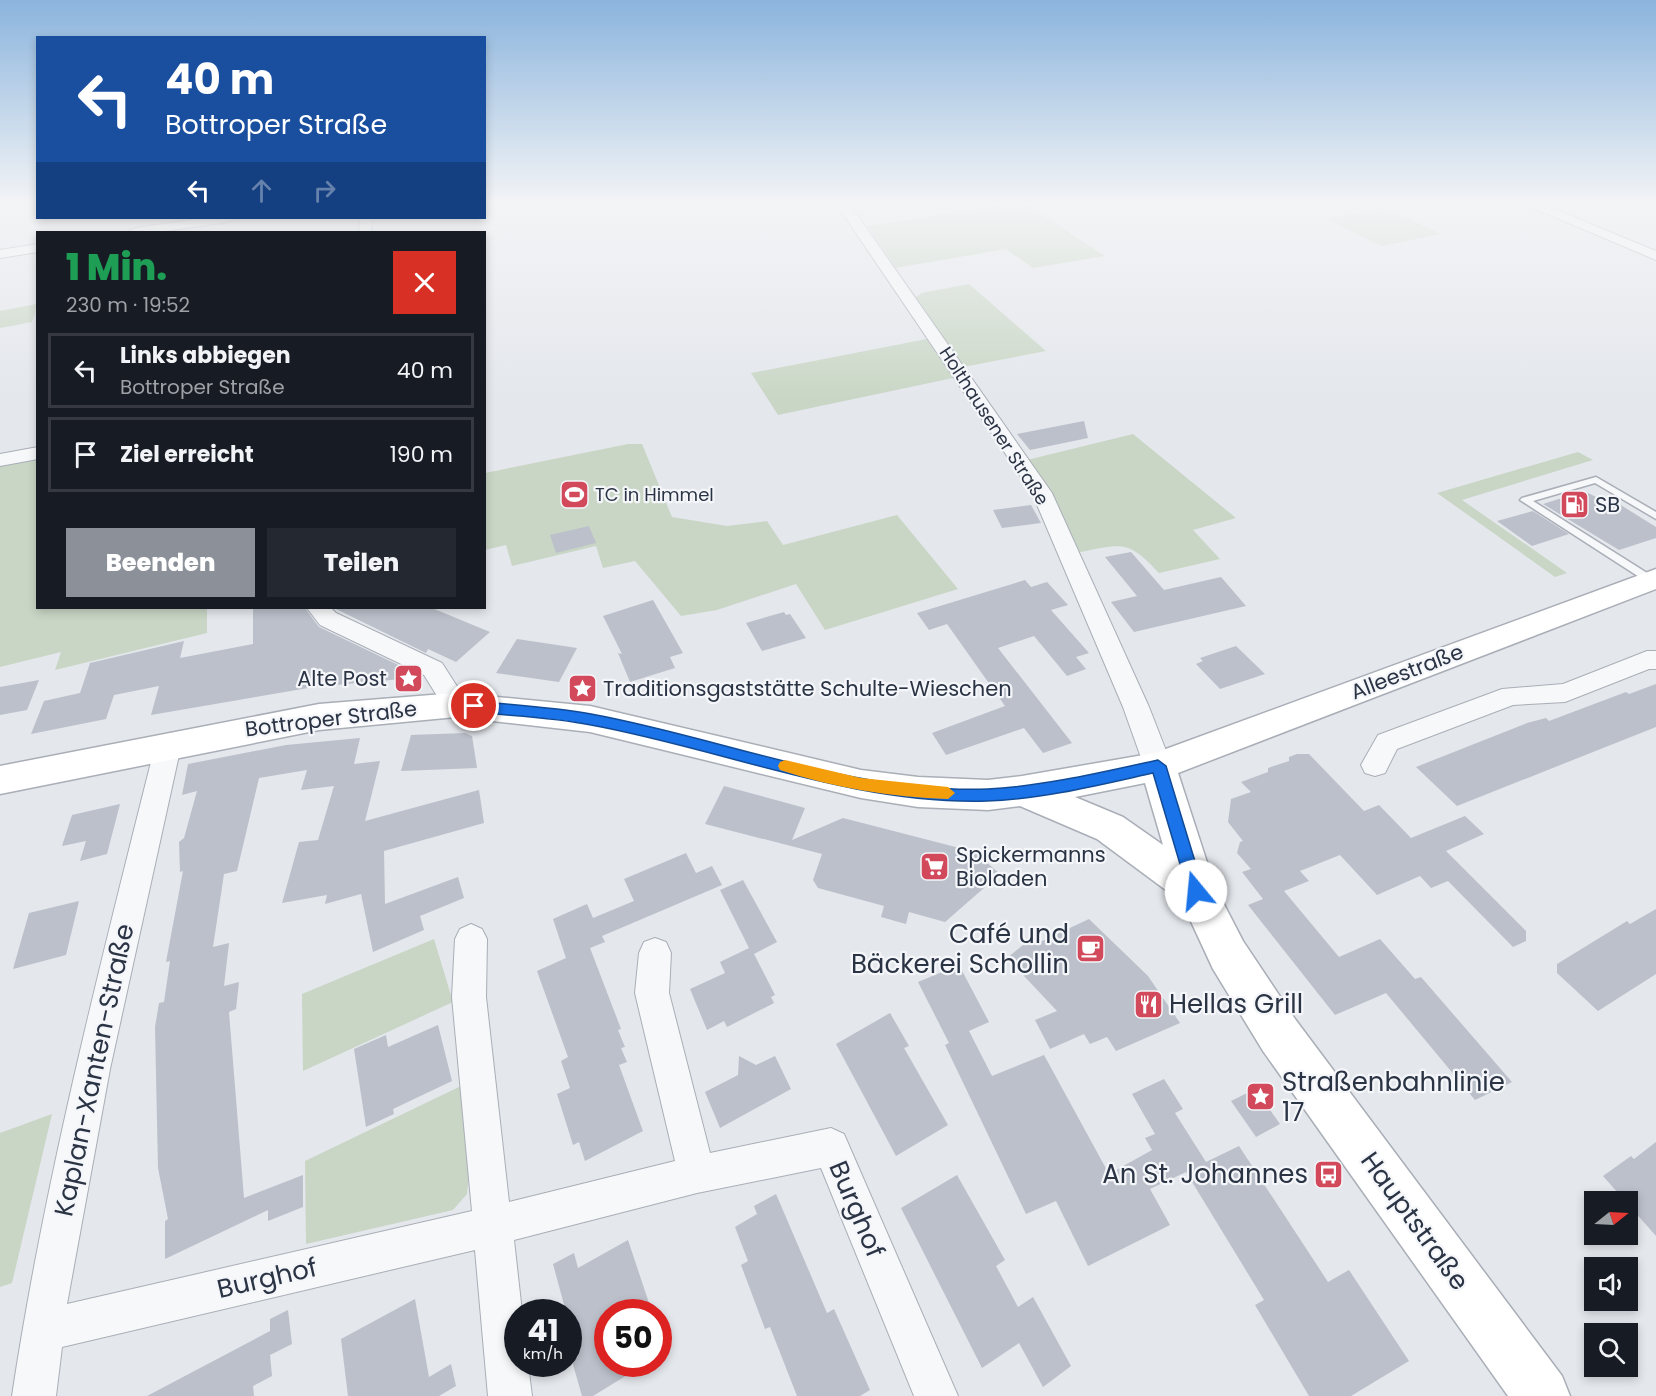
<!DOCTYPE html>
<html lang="de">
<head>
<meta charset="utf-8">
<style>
  :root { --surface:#171b24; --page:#242831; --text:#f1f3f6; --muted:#9ea1a6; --line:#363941; --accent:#8c9099 }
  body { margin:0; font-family:Poppins,sans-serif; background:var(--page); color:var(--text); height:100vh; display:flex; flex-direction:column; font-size:22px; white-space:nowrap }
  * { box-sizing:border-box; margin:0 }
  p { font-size:20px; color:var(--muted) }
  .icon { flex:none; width:33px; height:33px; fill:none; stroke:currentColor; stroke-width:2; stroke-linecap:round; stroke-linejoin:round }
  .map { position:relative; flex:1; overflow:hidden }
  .drawer { position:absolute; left:36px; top:231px; width:450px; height:378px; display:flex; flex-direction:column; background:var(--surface); border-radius:0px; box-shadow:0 3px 9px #0003 }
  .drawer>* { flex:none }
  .hud { position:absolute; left:36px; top:36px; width:450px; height:183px; border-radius:0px; box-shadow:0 3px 9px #0003; background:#1a4fa0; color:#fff; overflow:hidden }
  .needle { width:39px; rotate:72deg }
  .buttons { position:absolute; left:1584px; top:1191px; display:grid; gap:12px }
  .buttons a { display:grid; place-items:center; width:54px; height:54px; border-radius:0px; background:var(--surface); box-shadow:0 3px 9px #0003; font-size:30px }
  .speed { position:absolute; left:504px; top:1299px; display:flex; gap:12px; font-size:30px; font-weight:700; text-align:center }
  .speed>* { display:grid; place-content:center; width:78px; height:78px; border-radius:50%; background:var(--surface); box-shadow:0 3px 9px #0003; line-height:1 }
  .speed small { font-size:15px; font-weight:400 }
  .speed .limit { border:9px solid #d22; background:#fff; color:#111 }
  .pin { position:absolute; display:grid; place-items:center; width:51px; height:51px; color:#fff; margin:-26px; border:3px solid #fff; border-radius:50%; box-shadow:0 2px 6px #0007 }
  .me { position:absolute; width:66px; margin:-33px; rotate:343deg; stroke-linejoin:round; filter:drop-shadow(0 0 4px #0008) }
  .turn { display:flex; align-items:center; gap:21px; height:126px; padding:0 30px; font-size:27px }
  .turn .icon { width:78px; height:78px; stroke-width:2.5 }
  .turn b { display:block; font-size:42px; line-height:51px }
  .lanes { display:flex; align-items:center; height:57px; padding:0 30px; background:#0003; justify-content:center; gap:30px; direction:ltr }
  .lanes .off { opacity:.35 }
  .round { display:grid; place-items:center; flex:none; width:63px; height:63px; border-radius:0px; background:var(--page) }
  .summary { display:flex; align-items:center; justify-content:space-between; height:102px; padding:0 30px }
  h1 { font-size:36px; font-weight:800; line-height:45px; color:#1e9e55 }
  .action { display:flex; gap:12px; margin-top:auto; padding:12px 30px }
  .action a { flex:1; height:69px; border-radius:0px; background:var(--accent); color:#fff; font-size:24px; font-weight:800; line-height:69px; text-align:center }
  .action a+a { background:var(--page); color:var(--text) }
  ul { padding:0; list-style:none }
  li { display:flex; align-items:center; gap:18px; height:75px; margin:0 12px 9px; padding:0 18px; border:3px solid var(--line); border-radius:0px }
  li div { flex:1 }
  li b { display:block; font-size:22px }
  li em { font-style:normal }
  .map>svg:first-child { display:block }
</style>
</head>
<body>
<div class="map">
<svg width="1656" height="1396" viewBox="0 0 1656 1396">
  <rect width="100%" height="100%" fill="#e4e7ec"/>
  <g fill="#c9d6c5">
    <path d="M1023,202l82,54 -72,12 -27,-19 -110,19 -29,-42z"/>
    <path d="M1385,208l56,26 -60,12 -54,-27z"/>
    <path d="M969,284l77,67 -83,16 -47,-70 6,-4z"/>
    <path d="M37,304l-5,18 -32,6v-17z"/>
    <path d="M927,339l26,39 -175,37 -27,-42z"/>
    <path d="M1133,434l103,84 -43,12 27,29 -61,14c-31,-34 -37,-29 -79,-21l-25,-50 -28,-42z"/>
    <path d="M628,444h14l30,73 55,9 40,-5 16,24 114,-30 61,74 -133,41 -29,-46 -79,26 -36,6 -46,-55 -32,7 -7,-22 -84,20 -6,-21 -21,5v-77z"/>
    <path d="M1578,452l15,8 -131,40 105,73 -12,4 -118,-84z"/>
    <path d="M37,458l1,150h169v25l-152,37 6,-18 -61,15v-203z"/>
    <path d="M434,939l19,63 -150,69 -1,-77z"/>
    <path d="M461,1086l8,90 -2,18 -14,16 -147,34 -1,-83z"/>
    <path d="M52,1114l-40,169 -12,4v-154z"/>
  </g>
  <g fill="#bbc0ca">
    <path d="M1084,421l4,17 -58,12 -13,-16z"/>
    <path d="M1584,491l20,10 7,-2 45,28v11l-37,12 -76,-46z"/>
    <path d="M1031,505l10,18 -39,5 -9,-18z"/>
    <path d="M1533,511l36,23 -37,12 -35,-25z"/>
    <path d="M589,526l7,17 -40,10 -6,-18z"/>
    <path d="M1131,552l33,38 57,-13 25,29 -112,26 -23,-30 26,-6 -32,-39z"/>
    <path d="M1025,580l6,7 16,-5 21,23 -17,5 38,43 -13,4 10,12 -19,7 -33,-40 -36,12 74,95 -29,10 -19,-25 -78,27 -14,-22 73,-27 -58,-82 -18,6 -12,-17z"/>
    <path d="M653,600l30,53 -13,4 5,11 -45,14 -12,-29 4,1 -19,-38z"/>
    <path d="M253,608h52l14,19 96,46 -3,5 -98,9 -163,28 8,-29 -45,9 -8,24 -75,15 13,-33 36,-8 10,-30 94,-22 -4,17 73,-14z"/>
    <path d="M334,608h98l58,24 -34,30 -28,-13 -2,4z"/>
    <path d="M784,612l2,3 4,-1 16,24 -44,13 -16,-28z"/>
    <path d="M517,639l60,9 -18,34 -63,-9z"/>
    <path d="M1236,646l29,28 -45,15 -24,-25 7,-3 -3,-3z"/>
    <path d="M39,680l-12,30 -27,5v-28z"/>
    <path d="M1656,684v43l-199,79 -41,-39 111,-44 19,-5 3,3 77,-29 3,2z"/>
    <path d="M465,733l7,3 5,32 -76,3 10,-36z"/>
    <path d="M360,738l-6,26 26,-3 -15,60 114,-31 5,33 -100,28 1,53 73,-27 6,21 -44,18 4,14 -51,22 -12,-58 -36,10 2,-9 -45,8 17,-61 19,-2 16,-54 -33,4 6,-20 -48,8 -22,93 -13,3 -11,73 16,-4 -5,43 15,-4 -3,27 -7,3 15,186 59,-23v32l-35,14v-11l-103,49v-38l3,-2 -10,-51 -3,-141 4,-24 5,-1 6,-41 -4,1 17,-91 -3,1 -1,-30 5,-4 13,-47 -15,4 6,-31 98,-19z"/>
    <path d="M1297,754h12l55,57 15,-6 32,33 54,-22 19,18 -38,17 80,80v10l-13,6 -65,-66 -17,7 -11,-12 -43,19 -37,-40 -40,16 9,10 -25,10 55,66 41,-18 35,40 6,-2 91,105 -37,18 -89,-107 -51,22 -87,-110 15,-6 -21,-27 9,-3 -14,-16 3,-11 3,-1 -15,-19 3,-23 20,-7 -10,-10 27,-10v-4l21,-7v-4z"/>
    <path d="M724,786l81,22 -13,32 51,-22 132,34 25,22 -55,48 -36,-10 -3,12 -25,-7 3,-11 -66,-18 -5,-8 9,-26 -117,-30z"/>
    <path d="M120,804l-13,50 -27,7 6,-20 -24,5 10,-31z"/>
    <path d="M686,853l10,20 16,-7 10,19 -120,51 3,6 -15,6 31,81 -3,1 7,17 -4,1 6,14 -8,3 24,66 -58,30 -6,-19 -6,3 -16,-51 13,-6 -9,-27 7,-4 -31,-86 29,-13 -13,-39 34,-15 6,14 41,-17 -10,-22z"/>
    <path d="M743,880l34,62 -23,12 21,41 -4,2 3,6 -47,24 -3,-6 -17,9 -17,-41 35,-16 -5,-11 29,-14 -29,-58z"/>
    <path d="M79,901l-13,54 -53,14 16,-56z"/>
    <path d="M1656,909v65l-58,37 -41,-38v-9l70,-43 3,3z"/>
    <path d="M1089,919l59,57 32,47 -64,28 -9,-14 -17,7 -6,-10 -34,15 -15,-29 22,-9 -50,-53 27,-22 6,6z"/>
    <path d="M959,965l30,57 -20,9 23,45 52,-21 65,119 43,-24 -7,-12 10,-4 -23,-40 32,-15 19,30 -8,4 31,49 33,-16 89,136 21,-12 60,91 -58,35h-42l-54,-91 9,-5 -78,-128 -36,17 20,36 -82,41 -32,-65 -30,13 -81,-169 4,-2 -31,-61z"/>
    <path d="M890,1013l19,33 -5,2 44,77 -52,31 -60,-112z"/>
    <path d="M438,1025l14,56 -59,28 1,5 -28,13 -12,-78 32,-14 2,12z"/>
    <path d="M739,1056l17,9 19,-9 16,33 -71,39 -15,-36 33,-17z"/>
    <path d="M1255,1089l25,35 -24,13 -25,-36z"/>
    <path d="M1656,1142v94l-53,-60 28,-20 3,3z"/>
    <path d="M957,1175l48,85 -9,6 22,41 15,-10 38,69 -28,21 -24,-44 -37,25 -81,-160z"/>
    <path d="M776,1194l51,119 7,-4 36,81 -10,6h-63l-27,-69 -5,2 -24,-64 7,-4 -13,-34 22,-13 -3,-8z"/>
    <path d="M628,1240l21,63 -16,9h-25v52h37l-52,32h-11l-10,-35 6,-4 -10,-45h-2l-13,-48 21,-11 4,15z"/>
    <path d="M415,1299l14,78 22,-13 5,22 -17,10h-91l-7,-57z"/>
    <path d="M288,1310l4,34 -22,11 2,21 -19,10 1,10h-107l123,-65v-12z"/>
  </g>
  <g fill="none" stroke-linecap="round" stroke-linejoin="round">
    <defs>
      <path id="lane" d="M1596,477l60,35v7l-61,-36 -62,18 122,77v4h-8l-127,-82 2,-2z"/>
      <g id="street">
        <path d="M835,202h13l204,291 97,214 23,59 -4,8 -10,3 -10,-3 -4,-8 -21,-59 -91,-214z"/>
        <path d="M1519,202h18l119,49v9z"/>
        <path d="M205,218h30l-7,4 -70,10h-30l7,-4z"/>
        <path d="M360,218h12l-1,14h-12z"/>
        <path d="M38,244v8l-38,6v-8z"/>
        <path d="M38,447v12l-38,7v-12z"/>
        <path d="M307,608h24l5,5 106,50 27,42 -4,7 -9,3 -9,-3 -23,-37 -104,-50z"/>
        <path d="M1647,651h9v18h-7l-84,33 -52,3 -116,44 -12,24 -10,3 -10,-3 -4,-8 17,-30 124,-46 61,-5z"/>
        <path d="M168,736l9,3 4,7 -71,323 -43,235 405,-93 -20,-214 3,-58 5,-10 11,-5 11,5 5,10 -1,58 23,205 166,-41 -40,-168 4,-40 5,-11 11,-4 11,4 5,11 -2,40 41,160 121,-25 13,6 114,262h-44l-93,-228 -124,25 -183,47 8,72h-4v52h10l4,32h-44l-13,-146 -413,97 -6,49h-44c33,-219 89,-434 143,-650l4,-7z"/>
      </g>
      <path id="secondary" d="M1656,569v20l-478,184 37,114 28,54 52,78 267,357 8,20h-62l-245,-345 -50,-82 -31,-67 -85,-63 -77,-33 -32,4 -70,-3 -57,-9 -271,-66 -134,-15 -137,13 -319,64v-28l319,-62 137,-11 134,13 271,64 57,7 70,3 34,-4 133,-23zM1145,783l18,62 -40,-28 -48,-20z"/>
    </defs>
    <use href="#lane" stroke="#a9aeb7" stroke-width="3"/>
    <use href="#street" stroke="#a9aeb7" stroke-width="2"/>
    <use href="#secondary" stroke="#a9aeb7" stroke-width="3"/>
    <use href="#lane" fill="#f7f8fa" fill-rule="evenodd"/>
    <use href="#street" fill="#f7f8fa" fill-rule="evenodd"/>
    <use href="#secondary" fill="#fff" fill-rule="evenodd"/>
  </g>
  <linearGradient id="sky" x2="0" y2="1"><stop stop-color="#8bb4dd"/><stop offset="0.51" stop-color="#f3f4f6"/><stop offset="1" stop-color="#f3f4f6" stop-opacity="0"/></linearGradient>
  <rect width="1656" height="398" fill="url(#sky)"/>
  <path fill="#1a73e8" stroke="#114b97" stroke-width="1.5" d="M474,701c38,4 79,6 117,13 132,24 262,80 397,75 57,-3 115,-17 170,-29l8,6 38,125 -2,5 -6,2 -6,-2 -2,-5 -35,-118c-54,12 -110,26 -166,28 -135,4 -264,-52 -396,-76 -38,-8 -79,-9 -117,-13l-7,-6z"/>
  <path fill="#f59e0b" d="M785,760l76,18 87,9 7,6 -7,6c-56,-2 -115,-11 -168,-29l-2,-4 2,-4z"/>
  <defs>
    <symbol id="stadium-square" viewBox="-11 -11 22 22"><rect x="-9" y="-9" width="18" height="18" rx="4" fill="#d1495b" stroke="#f4f6f9"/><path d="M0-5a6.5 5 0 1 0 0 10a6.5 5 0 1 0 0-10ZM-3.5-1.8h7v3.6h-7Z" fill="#fff"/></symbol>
    <symbol id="fuel-square" viewBox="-11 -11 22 22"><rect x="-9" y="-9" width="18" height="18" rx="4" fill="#d1495b" stroke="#f4f6f9"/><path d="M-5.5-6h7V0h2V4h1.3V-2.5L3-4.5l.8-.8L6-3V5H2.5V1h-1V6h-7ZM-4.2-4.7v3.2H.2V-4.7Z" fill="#fff"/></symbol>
    <symbol id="sight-square" viewBox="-11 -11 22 22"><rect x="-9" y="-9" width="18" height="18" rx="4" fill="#d1495b" stroke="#f4f6f9"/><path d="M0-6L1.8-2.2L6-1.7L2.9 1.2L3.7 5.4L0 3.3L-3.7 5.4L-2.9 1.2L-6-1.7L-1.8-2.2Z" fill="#fff"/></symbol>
    <symbol id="supermarket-square" viewBox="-11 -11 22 22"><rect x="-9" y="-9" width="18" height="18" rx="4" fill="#d1495b" stroke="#f4f6f9"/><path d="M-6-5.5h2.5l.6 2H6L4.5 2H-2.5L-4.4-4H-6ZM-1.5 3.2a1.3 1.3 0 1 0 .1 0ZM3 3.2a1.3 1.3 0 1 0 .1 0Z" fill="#fff"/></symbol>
    <symbol id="cafe-square" viewBox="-11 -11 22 22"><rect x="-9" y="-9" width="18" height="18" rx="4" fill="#d1495b" stroke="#f4f6f9"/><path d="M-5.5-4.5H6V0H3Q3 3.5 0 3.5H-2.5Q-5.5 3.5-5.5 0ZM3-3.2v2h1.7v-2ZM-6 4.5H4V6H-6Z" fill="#fff"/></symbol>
    <symbol id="restaurant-square" viewBox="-11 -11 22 22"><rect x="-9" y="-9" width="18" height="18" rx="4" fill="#d1495b" stroke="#f4f6f9"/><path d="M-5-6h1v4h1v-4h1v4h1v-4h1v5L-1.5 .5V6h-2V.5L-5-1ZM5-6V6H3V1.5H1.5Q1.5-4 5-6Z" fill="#fff"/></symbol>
    <symbol id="bus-square" viewBox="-11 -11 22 22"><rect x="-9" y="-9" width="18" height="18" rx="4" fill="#d1495b" stroke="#f4f6f9"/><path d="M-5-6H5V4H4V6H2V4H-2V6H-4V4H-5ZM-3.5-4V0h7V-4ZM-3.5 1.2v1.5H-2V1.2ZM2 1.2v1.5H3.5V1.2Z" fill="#fff"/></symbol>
  </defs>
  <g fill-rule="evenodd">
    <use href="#stadium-square" x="558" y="478" width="33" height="33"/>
    <use href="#fuel-square" x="1558" y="488" width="33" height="33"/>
    <use href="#sight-square" x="392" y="662" width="33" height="33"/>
    <use href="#sight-square" x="566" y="672" width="33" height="33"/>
    <use href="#supermarket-square" x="918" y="850" width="33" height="33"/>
    <use href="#cafe-square" x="1074" y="932" width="33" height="33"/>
    <use href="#restaurant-square" x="1132" y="988" width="33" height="33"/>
    <use href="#sight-square" x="1244" y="1080" width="33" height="33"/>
    <use href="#bus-square" x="1312" y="1158" width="33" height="33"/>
  </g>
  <g text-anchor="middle" stroke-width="4.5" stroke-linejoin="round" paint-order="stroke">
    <g font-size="18" fill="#2b3445" stroke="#f4f6f9">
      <text transform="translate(994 426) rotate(57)" y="6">Holthausener Straße</text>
    </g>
    <g font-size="18" fill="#2b3445" stroke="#f4f6f9" text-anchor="start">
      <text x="595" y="501">TC in Himmel</text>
    </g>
    <g font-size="21" fill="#2b3445" stroke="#f4f6f9" text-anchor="start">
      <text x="1595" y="512">SB</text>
      <text x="387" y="686" text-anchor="end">Alte Post</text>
      <text x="603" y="696">Traditionsgaststätte Schulte-Wieschen</text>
      <text x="956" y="862">Spickermanns<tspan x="956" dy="24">Bioladen</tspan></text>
    </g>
    <g font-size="21" fill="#2b3445" stroke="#f4f6f9">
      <text transform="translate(1407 672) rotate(-21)" y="7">Alleestraße</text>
      <text transform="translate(331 719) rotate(-7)" y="7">Bottroper Straße</text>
    </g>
    <g font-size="26" fill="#2b3445" stroke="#f4f6f9" text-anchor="end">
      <text x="1069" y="943">Café und<tspan x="1069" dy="30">Bäckerei Schollin</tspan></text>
      <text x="1169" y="1013" text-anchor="start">Hellas Grill</text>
      <text x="1282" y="1091" text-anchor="start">Straßenbahnlinie<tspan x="1282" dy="30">17</tspan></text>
      <text x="1308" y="1183">An St. Johannes</text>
    </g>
    <g font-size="26" fill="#2b3445" stroke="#f4f6f9">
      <text transform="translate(94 1070) rotate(-78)" y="9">Kaplan-Xanten-Straße</text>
      <text transform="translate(857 1209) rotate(67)" y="9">Burghof</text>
      <text transform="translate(1415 1221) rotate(54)" y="9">Hauptstraße</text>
      <text transform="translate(267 1278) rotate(-13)" y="9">Burghof</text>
    </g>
  </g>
</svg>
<div class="buttons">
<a><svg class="needle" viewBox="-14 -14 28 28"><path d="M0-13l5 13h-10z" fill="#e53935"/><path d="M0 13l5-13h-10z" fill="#9ea1a6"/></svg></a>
<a><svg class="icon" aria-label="sound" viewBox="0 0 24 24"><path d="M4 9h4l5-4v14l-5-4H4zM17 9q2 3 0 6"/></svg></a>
<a><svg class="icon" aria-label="search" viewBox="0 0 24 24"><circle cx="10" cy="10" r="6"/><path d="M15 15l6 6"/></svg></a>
</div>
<div class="speed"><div>41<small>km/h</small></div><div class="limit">50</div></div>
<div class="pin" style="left:474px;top:706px;background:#d93025"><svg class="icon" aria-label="arrive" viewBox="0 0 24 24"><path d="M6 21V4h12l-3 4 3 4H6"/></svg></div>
<svg class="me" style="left:1196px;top:891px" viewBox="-20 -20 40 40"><circle r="19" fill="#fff"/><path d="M0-13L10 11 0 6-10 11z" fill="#1a73e8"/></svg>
<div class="hud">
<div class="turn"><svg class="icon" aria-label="left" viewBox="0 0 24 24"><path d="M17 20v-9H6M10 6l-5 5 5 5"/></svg><div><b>40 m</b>Bottroper Straße</div></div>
<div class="lanes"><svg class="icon" aria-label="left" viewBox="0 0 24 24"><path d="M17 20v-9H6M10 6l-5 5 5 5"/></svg><svg class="icon off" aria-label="ahead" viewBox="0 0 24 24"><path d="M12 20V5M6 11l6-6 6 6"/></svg><svg class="icon off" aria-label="right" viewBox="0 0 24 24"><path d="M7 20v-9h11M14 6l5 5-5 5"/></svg></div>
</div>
<section class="drawer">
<div class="summary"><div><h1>1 Min.</h1><p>230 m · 19:52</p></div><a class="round" style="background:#d93025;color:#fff"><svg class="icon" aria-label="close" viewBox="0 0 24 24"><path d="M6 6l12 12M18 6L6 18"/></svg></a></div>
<ul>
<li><svg class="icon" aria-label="left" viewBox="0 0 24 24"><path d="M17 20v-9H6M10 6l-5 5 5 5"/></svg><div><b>Links abbiegen</b><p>Bottroper Straße</p></div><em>40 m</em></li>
<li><svg class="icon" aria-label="arrive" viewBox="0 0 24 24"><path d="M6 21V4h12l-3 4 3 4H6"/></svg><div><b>Ziel erreicht</b></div><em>190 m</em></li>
</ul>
<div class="action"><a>Beenden</a><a>Teilen</a></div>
</section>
</div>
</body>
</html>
